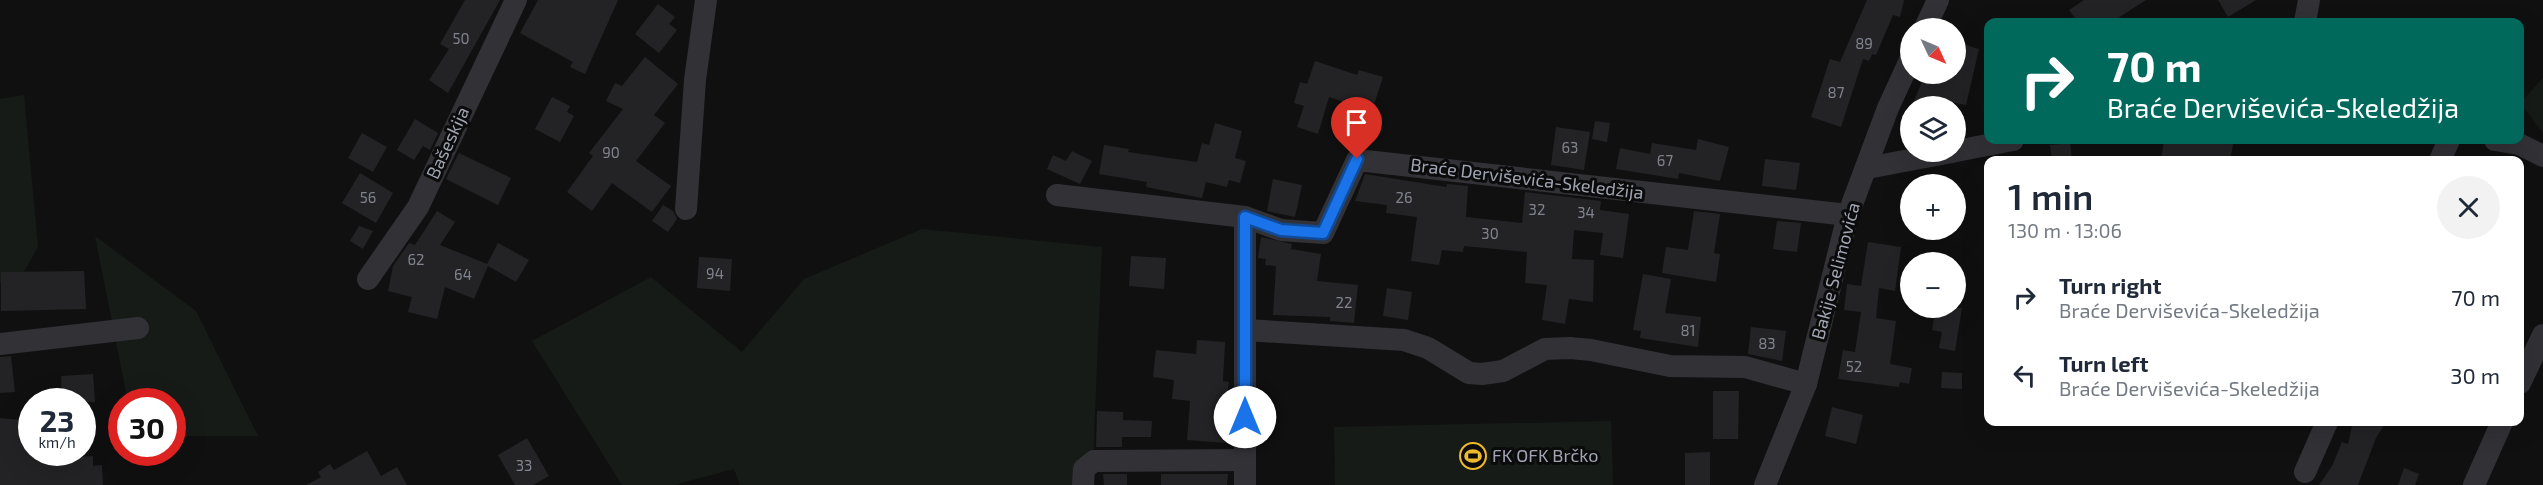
<!DOCTYPE html>
<html lang="en">
<head>
<meta charset="utf-8">
<style>
  :root { --surface:#fff; --page:#f2f2f3; --text:#1f2937; --muted:#747a83 }
  body { margin:0; font-family:"Exo 2",sans-serif; background:var(--page); color:var(--text); height:100vh; display:flex; flex-direction:column; font-size:22px; white-space:nowrap }
  * { box-sizing:border-box; margin:0 }
  p { font-size:20px; color:var(--muted) }
  .icon { flex:none; width:33px; height:33px; fill:none; stroke:currentColor; stroke-width:2; stroke-linecap:round; stroke-linejoin:round }
  .map { position:relative; flex:1; overflow:hidden }
  .details { position:absolute; left:1984px; top:156px; width:540px; height:270px; display:flex; flex-direction:column; background:var(--surface); border-radius:12px; box-shadow:0 6px 24px #0002 }
  .details>* { flex:none }
  .banner { position:absolute; left:1984px; top:18px; width:540px; height:126px; border-radius:12px; box-shadow:0 6px 24px #0002; background:#00695c; color:#fff; overflow:hidden }
  .needle { width:39px; rotate:134deg }
  .tools { position:absolute; left:1900px; top:18px; display:grid; gap:12px }
  .tools a { display:grid; place-items:center; width:66px; height:66px; border-radius:50%; background:var(--surface); box-shadow:0 6px 24px #0002; font-size:30px }
  .speed { position:absolute; left:18px; top:388px; display:flex; gap:12px; font-size:30px; font-weight:700; text-align:center }
  .speed>* { display:grid; place-content:center; width:78px; height:78px; border-radius:50%; background:var(--surface); box-shadow:0 6px 24px #0002; line-height:1 }
  .speed small { font-size:15px; font-weight:400 }
  .speed .limit { border:9px solid #d22; background:#fff; color:#111 }
  .pin { position:absolute; display:grid; place-items:center; width:51px; height:51px; color:#fff; margin:-62px -26px; border-radius:50% 50% 50% 0; rotate:-45deg; box-shadow:0 0 6px #0007 }
  .pin .icon { rotate:45deg }
  .me { position:absolute; width:66px; margin:-33px; rotate:0deg; stroke-linejoin:round; filter:drop-shadow(0 0 4px #0008) }
  .turn { display:flex; align-items:center; gap:21px; height:126px; padding:0 24px; font-size:27px }
  .turn .icon { width:78px; height:78px; stroke-width:2.5 }
  .turn b { display:block; font-size:42px; line-height:51px }
  .round { display:grid; place-items:center; flex:none; width:63px; height:63px; border-radius:32px; background:var(--page) }
  .head { display:flex; align-items:center; justify-content:space-between; height:102px; padding:0 24px }
  h1 { font-size:36px; font-weight:600; line-height:45px }
  ul { padding:0; list-style:none }
  li { display:flex; align-items:center; gap:18px; height:78px; padding:0 24px }
  li div { flex:1 }
  li b { display:block; font-size:22px }
  li em { font-style:normal }
  .map>svg:first-child { display:block }
</style>
</head>
<body>
<div class="map">
<svg width="2543" height="485" viewBox="0 0 2543 485">
  <rect width="100%" height="100%" fill="#101011"/>
  <g fill="#161b17">
    <path d="M2543,78v55l-23,-30z"/>
    <path d="M24,95l14,152 -19,33 -19,3v-184z"/>
    <path d="M922,229l180,18 -10,238h-352l-6,-16 -60,16h-52l-90,-144 119,-64 91,75 62,-73z"/>
    <path d="M95,236l101,75 62,125h-85l-1,-34h-44z"/>
    <path d="M1611,421l2,64h-278l-1,-58z"/>
  </g>
  <g fill="#232325">
    <path d="M465,0h35l-52,93 -19,-13 20,-31 -9,-5z"/>
    <path d="M538,0h80l-33,74 -15,-7 3,-5 -53,-29z"/>
    <path d="M1867,0h37l-4,17 -7,-2 -17,40 -4,-1 -3,7 -6,-2 -22,68 -30,-10 19,-58 10,3z"/>
    <path d="M2084,0h62l-34,22h-34l-9,-12z"/>
    <path d="M2218,0h38l-28,17z"/>
    <path d="M658,4l17,13 -6,7 8,6 -18,23 -24,-19z"/>
    <path d="M1956,42l23,7 -13,56 -21,-4 -2,5h-31l13,-32h31z"/>
    <path d="M645,57l33,27 -24,31 11,8 -29,38 35,25 -19,26 -40,-29 -20,28 -25,-19 26,-36 -4,-3 34,-44 -17,-8 9,-18 7,3z"/>
    <path d="M1315,61l42,14 2,-5 24,7 -11,34 -43,-14 -11,37 -21,-7 7,-21 -10,-3 6,-21 7,2z"/>
    <path d="M552,97l18,9 -3,6 7,4 -14,26 -25,-13z"/>
    <path d="M415,119l23,14 -8,17 -7,-4 -9,14 -17,-10z"/>
    <path d="M1595,121l15,2 -3,19 -15,-3z"/>
    <path d="M1215,123l27,8 -7,27 11,3 -6,22 -11,-3 -2,7 -21,-5 -4,16 -56,-11 1,-5 -48,-8 5,-29 25,4 -1,3 69,10 5,-19 7,2z"/>
    <path d="M1556,127l34,5 -6,38 -33,-5z"/>
    <path d="M362,133l25,14 -14,25 -25,-14z"/>
    <path d="M1698,139l31,8 -9,34 -41,-8 -1,6 -62,-10 4,-21 30,6 2,-11 44,7z"/>
    <path d="M2164,140h70l-4,20h-69z"/>
    <path d="M2070,143l2,17h-20l-2,-15z"/>
    <path d="M1072,151l20,10 -12,23 -33,-15 6,-14 13,6z"/>
    <path d="M459,153l52,25 -13,27 -52,-26z"/>
    <path d="M1765,159l35,4 -4,27 -34,-4z"/>
    <path d="M360,173l33,20 -17,30 -34,-20z"/>
    <path d="M1365,174l81,13 1,-3 21,2 -2,31 56,6 3,-31 76,9 -1,9 29,4 -6,44 -23,-3 3,-22 -29,-3 -2,29 22,1 -1,42 -24,-3 -4,25 -23,-4 5,-35 -22,-2 2,-31 -63,-6 -1,6 -21,-2 -3,15 -28,-4 6,-44 -31,-4 1,-8 -32,-4z"/>
    <path d="M1273,179l29,6 -7,32 -28,-6z"/>
    <path d="M663,205l10,6 4,8 -9,13 -16,-11z"/>
    <path d="M437,211l18,11 -15,23 47,19 11,-21 31,17 -13,22 -28,-16 -14,33 -29,-12 -8,32 -29,-7 4,-15 -24,-6 5,-25 16,-23 6,2z"/>
    <path d="M1694,211l26,3 -6,39 6,1 -4,28 -54,-9 4,-26 22,3z"/>
    <path d="M1777,221l24,2 -4,29 -24,-3z"/>
    <path d="M359,226l14,5 -10,18 -13,-8z"/>
    <path d="M1261,237l31,7 -1,5 30,5 -4,27 41,4 -4,38 -24,-2v-4l-57,-2 3,-49 -11,-1 1,-6 -8,-1z"/>
    <path d="M1868,242l33,5 -6,44 -16,-3 -3,30 20,3 -6,43 22,4 -3,16 -9,-2 -1,5 -61,-8 5,-29 12,2 6,-40 -17,-2 3,-26 14,2z"/>
    <path d="M1131,256l35,2 -2,31 -35,-3z"/>
    <path d="M699,257l33,2 -2,32 -33,-3z"/>
    <path d="M84,271l2,38 -85,2v-39z"/>
    <path d="M1643,274l28,5 -6,34 36,4 -3,30 -58,-9 1,-7 -8,-1z"/>
    <path d="M1387,288l25,4 -4,28 -25,-4z"/>
    <path d="M1946,308h16l-7,43 -16,-3 3,-16 -10,-2 3,-18 10,2z"/>
    <path d="M1751,327l35,4 -4,30 -34,-7z"/>
    <path d="M1197,340l28,2 -2,39 6,1 -5,32 4,1 -2,28 -39,-3 3,-39 -18,-2 2,-19 -21,-3 3,-27 40,4z"/>
    <path d="M11,356l4,36 -15,1v-36z"/>
    <path d="M1942,372l20,1v16l-21,-1z"/>
    <path d="M93,374l2,28h-33l-1,-26z"/>
    <path d="M1713,391h26l-1,48h-25z"/>
    <path d="M1832,407l31,8 -7,29 -31,-8z"/>
    <path d="M1097,411l26,1v8l29,1 -1,16h-29v10h-26z"/>
    <path d="M0,418l32,3v32h30v5l31,-2v10l9,-1 1,20h-103z"/>
    <path d="M2342,422h44l-10,16 -18,47h-39l13,-19 10,-24 6,2 4,-18z"/>
    <path d="M527,438l22,38 -16,9h-18l-17,-30z"/>
    <path d="M367,451l14,25 16,-9 10,18h-101l15,-8 -3,-5 12,-8 4,6z"/>
    <path d="M1710,452v33h-25v-32z"/>
    <path d="M2404,468l15,6 -4,11h-17z"/>
    <path d="M1103,474h24v11h-23z"/>
    <path d="M1161,474h67l-1,11h-66z"/>
  </g>
  <g fill="none" stroke-linecap="round" stroke-linejoin="round">
    <g stroke="#313136" stroke-width="22">
      <path d="M2305,22l4,-22"/>
      <path d="M1925,28l13,-28"/>
      <path d="M2495,140l24,4 24,12"/>
      <path d="M1956,151l57,-11"/>
      <path d="M2440,160l9,-20"/>
      <path d="M1867,168l85,-16"/>
      <path d="M1057,195l188,22"/>
      <path d="M686,209l9,-129 11,-80"/>
      <path d="M368,279l50,-72 98,-207"/>
      <path d="M1246,330l158,10 24,8 41,25 13,1 21,-3 42,-22 25,-1 21,2 79,16 75,1 61,17"/>
      <path d="M0,344l138,-16"/>
      <path d="M2520,383l23,-48"/>
      <path d="M2305,472l22,-50"/>
      <path d="M1083,485l1,-16 10,-8 151,-1"/>
      <path d="M1245,485v-268l36,13 42,3 34,-73 491,55"/>
      <path d="M1765,485l41,-101 42,-169 40,-107 23,-50"/>
      <path d="M2474,485l28,-63"/>
    </g>
  </g>
  <g fill="none" stroke-linecap="round" stroke-linejoin="round">
    <defs>
      <path id="route" d="M1245,417v-200l36,13 42,3 34,-74"/>
    </defs>
    <use href="#route" stroke="#114b97" stroke-width="15"/>
    <use href="#route" stroke="#1a73e8" stroke-width="10"/>
  </g>
  <defs>
    <symbol id="stadium-ring" viewBox="-11 -11 22 22"><circle r="9.5" fill="#0b0b0c" stroke="#edba2c" stroke-width="1.5"/><path d="M0-5a6.5 5 0 1 0 0 10a6.5 5 0 1 0 0-10ZM-3.5-1.8h7v3.6h-7Z" fill="#edba2c"/></symbol>
  </defs>
  <g fill-rule="evenodd">
    <use href="#stadium-ring" x="1458" y="441" width="30" height="30"/>
  </g>
  <g text-anchor="middle" stroke-width="6" stroke-linejoin="round" paint-order="stroke">
    <g font-size="15" fill="#81848e">
      <text x="461" y="44">50</text>
      <text x="1864" y="49">89</text>
      <text x="1836" y="98">87</text>
      <text x="1570" y="153">63</text>
      <text x="611" y="158">90</text>
      <text x="1665" y="166">67</text>
      <text x="368" y="203">56</text>
      <text x="1404" y="203">26</text>
      <text x="1537" y="215">32</text>
      <text x="1586" y="218">34</text>
      <text x="1490" y="239">30</text>
      <text x="416" y="265">62</text>
      <text x="715" y="279">94</text>
      <text x="463" y="280">64</text>
      <text x="1344" y="308">22</text>
      <text x="1688" y="336">81</text>
      <text x="1767" y="349">83</text>
      <text x="1854" y="372">52</text>
      <text x="524" y="471">33</text>
    </g>
    <g font-size="18" fill="#a1a5b2" stroke="#0b0b0c">
      <text transform="translate(448 143) rotate(-65)" y="6">Bašeskija</text>
      <text transform="translate(1527 179) rotate(7)" y="6">Braće Derviševića-Skeledžija</text>
      <text transform="translate(1836 271) rotate(-75)" y="6">Bakije Selimovića</text>
    </g>
    <g font-size="18" fill="#a1a5b2" stroke="#0b0b0c" text-anchor="start">
      <text x="1492" y="462">FK OFK Brčko</text>
    </g>
  </g>
</svg>
<div class="tools">
<a><svg class="needle" viewBox="-14 -14 28 28"><path d="M0-13l5 13h-10z" fill="#e53935"/><path d="M0 13l5-13h-10z" fill="#747a83"/></svg></a>
<a><svg class="icon" aria-label="layers" viewBox="0 0 24 24"><path d="M12 4l9 5-9 5-9-5zM3 14l9 5 9-5"/></svg></a>
<a>+</a>
<a>−</a>
</div>
<div class="speed"><div>23<small>km/h</small></div><div class="limit">30</div></div>
<div class="pin" style="left:1357px;top:159px;background:#d93025"><svg class="icon" aria-label="arrive" viewBox="0 0 24 24"><path d="M6 21V4h12l-3 4 3 4H6"/></svg></div>
<svg class="me" style="left:1245px;top:417px" viewBox="-20 -20 40 40"><circle r="19" fill="#fff"/><path d="M0-13L10 11 0 6-10 11z" fill="#1a73e8"/></svg>
<div class="banner">
<div class="turn"><svg class="icon" aria-label="right" viewBox="0 0 24 24"><path d="M7 20v-9h11M14 6l5 5-5 5"/></svg><div><b>70 m</b>Braće Derviševića-Skeledžija</div></div>
</div>
<section class="details">
<div class="head"><div><h1>1 min</h1><p>130 m · 13:06</p></div><a class="round"><svg class="icon" aria-label="close" viewBox="0 0 24 24"><path d="M6 6l12 12M18 6L6 18"/></svg></a></div>
<ul>
<li><svg class="icon" aria-label="right" viewBox="0 0 24 24"><path d="M7 20v-9h11M14 6l5 5-5 5"/></svg><div><b>Turn right</b><p>Braće Derviševića-Skeledžija</p></div><em>70 m</em></li>
<li><svg class="icon" aria-label="left" viewBox="0 0 24 24"><path d="M17 20v-9H6M10 6l-5 5 5 5"/></svg><div><b>Turn left</b><p>Braće Derviševića-Skeledžija</p></div><em>30 m</em></li>
</ul>
</section>
</div>
</body>
</html>
